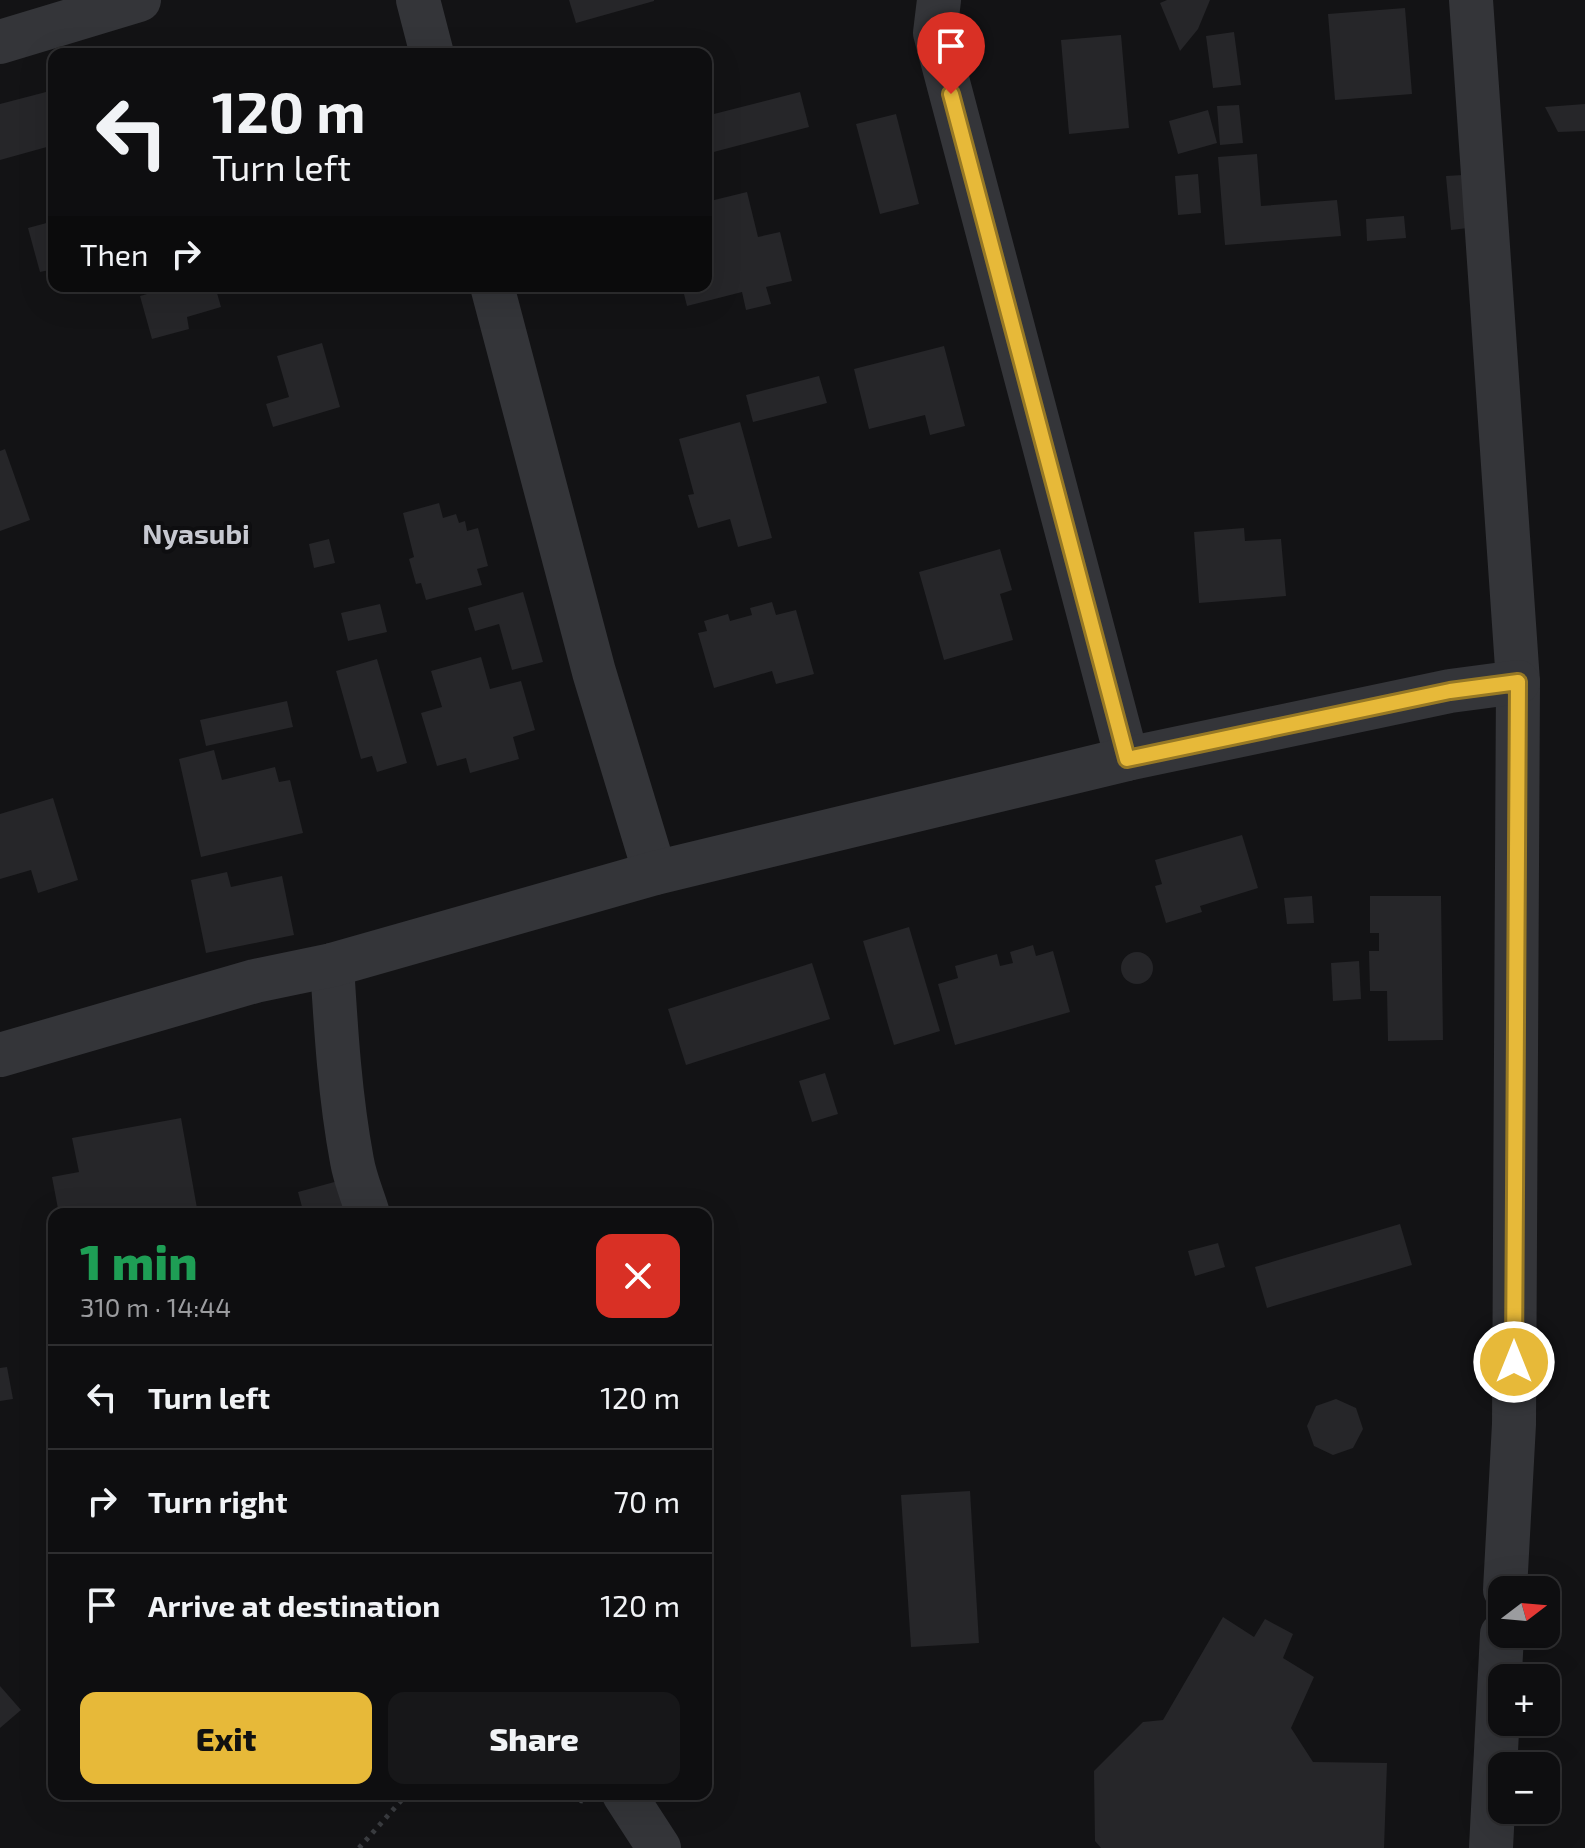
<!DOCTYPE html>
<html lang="en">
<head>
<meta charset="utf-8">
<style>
  :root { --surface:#0e0e10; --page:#171719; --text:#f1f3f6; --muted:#9b9c9f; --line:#2e2e30; --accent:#e7b939 }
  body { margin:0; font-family:"Exo 2",sans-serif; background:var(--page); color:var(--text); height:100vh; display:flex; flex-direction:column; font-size:30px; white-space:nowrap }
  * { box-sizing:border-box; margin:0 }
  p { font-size:26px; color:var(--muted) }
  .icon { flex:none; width:44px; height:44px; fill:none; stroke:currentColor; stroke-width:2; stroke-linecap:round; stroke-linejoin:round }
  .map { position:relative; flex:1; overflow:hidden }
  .drawer { position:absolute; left:48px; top:1208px; width:664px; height:592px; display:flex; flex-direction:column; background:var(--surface); border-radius:16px; box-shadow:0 8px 32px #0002,0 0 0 2px var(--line) }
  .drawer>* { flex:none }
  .banner { position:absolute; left:48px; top:48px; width:664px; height:244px; border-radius:16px; box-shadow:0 8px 32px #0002,0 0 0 2px var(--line); background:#0e0e10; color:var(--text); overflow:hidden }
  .needle { width:52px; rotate:74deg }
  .controls { position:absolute; left:1488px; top:1576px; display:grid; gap:16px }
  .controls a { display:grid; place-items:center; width:72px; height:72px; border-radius:16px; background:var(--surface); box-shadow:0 8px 32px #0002,0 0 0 2px var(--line); font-size:40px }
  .pin { position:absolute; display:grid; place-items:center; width:68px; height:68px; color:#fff; margin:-82px -34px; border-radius:50% 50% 50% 0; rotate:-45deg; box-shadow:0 0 8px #0007 }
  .pin .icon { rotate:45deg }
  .me { position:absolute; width:88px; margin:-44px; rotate:0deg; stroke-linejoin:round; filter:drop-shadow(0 0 6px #0008) }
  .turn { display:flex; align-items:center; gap:28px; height:168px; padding:0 32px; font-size:36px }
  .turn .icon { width:104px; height:104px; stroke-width:2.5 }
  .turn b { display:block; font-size:56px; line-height:68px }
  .then { display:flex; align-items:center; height:76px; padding:0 32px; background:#0003; gap:16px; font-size:30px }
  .round { display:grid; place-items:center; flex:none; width:84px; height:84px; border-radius:16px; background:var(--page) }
  .summary { display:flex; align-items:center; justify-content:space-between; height:136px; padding:0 32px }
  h1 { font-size:48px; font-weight:800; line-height:60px; color:#1e9e55 }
  .button { display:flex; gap:16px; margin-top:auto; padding:16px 32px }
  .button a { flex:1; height:92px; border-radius:16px; background:var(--accent); color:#111; font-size:32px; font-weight:800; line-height:92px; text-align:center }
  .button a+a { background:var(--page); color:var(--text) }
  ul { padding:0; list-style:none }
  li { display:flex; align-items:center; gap:24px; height:104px; padding:0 32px; border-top:2px solid var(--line) }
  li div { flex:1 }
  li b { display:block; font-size:30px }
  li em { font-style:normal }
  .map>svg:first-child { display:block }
</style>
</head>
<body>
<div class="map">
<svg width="1585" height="1848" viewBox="0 0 1585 1848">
  <rect width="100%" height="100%" fill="#131315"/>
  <g fill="#262629">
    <path d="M569,0h85v1l-78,22z"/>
    <path d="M1167,0h43l-12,29 -18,22 -20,-48z"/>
    <path d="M1405,8l7,86 -77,6 -7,-86z"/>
    <path d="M1234,32l7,53 -28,3 -7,-52z"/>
    <path d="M1121,35l8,93 -60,6 -8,-94z"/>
    <path d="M46,92l8,30v23l-54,15v-56z"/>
    <path d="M800,92l9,35 -103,27v-38z"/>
    <path d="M1585,104v27l-27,1 -13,-25z"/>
    <path d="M1239,105l4,38 -23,2 -3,-39z"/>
    <path d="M1208,110l9,33 -39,11 -9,-33z"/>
    <path d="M896,114l23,90 -39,10 -24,-90z"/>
    <path d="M1257,154l4,52 76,-6 4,36 -116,9 -7,-88z"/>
    <path d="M1198,174l3,39 -23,2 -3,-39z"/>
    <path d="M1463,175l5,53 -17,2 -5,-54z"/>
    <path d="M747,192l11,45 22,-5 12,49 -26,6 5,17 -25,6 -4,-18 -55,14 -5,-20h24v-84z"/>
    <path d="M1404,216l2,22 -39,3 -1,-22z"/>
    <path d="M54,221v48l-14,3 -12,-44z"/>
    <path d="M164,286h51l6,21 -34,10 2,12 -37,10 -12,-43 25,-7z"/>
    <path d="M322,343l18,64 -67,20 -7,-23 23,-7 -12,-41z"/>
    <path d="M944,346l21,80 -35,9 -5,-20 -56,14 -15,-60z"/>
    <path d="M819,376l8,27 -74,19 -7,-27z"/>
    <path d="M740,422l32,116 -34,9 -8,-28 -32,9 -10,-33 6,-1 -15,-55z"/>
    <path d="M5,449l25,71 -30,11v-80z"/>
    <path d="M439,503l4,15 13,-4 3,9 6,-2 2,10 11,-3 10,38 -11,3 5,16 -56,15 -5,-17 -5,1 -7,-25 5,-2 -11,-44z"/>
    <path d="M1244,528l1,13 36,-2 5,57 -87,7 -5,-71z"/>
    <path d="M329,539l6,24 -21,5 -5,-24z"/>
    <path d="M1000,549l12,41 -12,4 13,46 -69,20 -25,-88z"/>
    <path d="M523,592l20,70 -31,8 -13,-46 -24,7 -7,-23z"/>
    <path d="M772,602l4,13 20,-5 18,64 -38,10 -4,-13 -58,17 -16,-55 9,-2 -3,-10 24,-7 2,7 22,-6 -2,-7z"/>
    <path d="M380,604l7,28 -39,9 -7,-28z"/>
    <path d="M481,657l9,32 31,-8 14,49 -22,7 6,22 -49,14 -4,-15 -29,8 -16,-53 21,-6 -11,-36z"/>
    <path d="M377,659l30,104 -30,9 -5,-16 -11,3 -25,-88z"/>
    <path d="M287,701l6,26 -87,19 -6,-26z"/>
    <path d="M214,750l8,30 53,-13 4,15 11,-2 13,53 -102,24 -22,-98z"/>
    <path d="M53,798l25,82 -40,13 -7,-23 -31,9v-65z"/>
    <path d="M1242,835l16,53 -58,18 2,6 -36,11 -11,-37 7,-2 -7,-24z"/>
    <path d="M227,872l4,15 51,-11 12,59 -88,18 -15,-73z"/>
    <path d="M1312,896l2,27 -27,1 -3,-26z"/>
    <path d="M1370,896h71l2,144 -55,1 -1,-50h-17l-1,-40h10v-18h-9z"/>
    <path d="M909,927l31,104 -46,14 -31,-104z"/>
    <path d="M1033,945l3,11 17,-5 17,61 -115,33 -17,-61 20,-6 -3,-12 42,-12 3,12 13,-3 -3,-11z"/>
    <circle cx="1137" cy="968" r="16"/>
    <path d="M1359,961l2,38 -28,2 -2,-38z"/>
    <path d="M812,963l18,56 -144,46 -18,-56z"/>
    <path d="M825,1073l13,41 -26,8 -13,-41z"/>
    <path d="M181,1118l17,96h-139l-7,-37 27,-5 -7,-34z"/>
    <path d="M349,1178l10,36h-55l-6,-22z"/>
    <path d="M1400,1224l12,41 -145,43 -12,-41z"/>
    <path d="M1218,1243l7,24 -30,9 -7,-25z"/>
    <path d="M7,1367l6,32 -13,2v-33z"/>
    <path d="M1336,1399l20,9 7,21 -10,19 -20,7 -19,-9 -7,-20 9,-20z"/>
    <path d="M970,1491l9,152 -68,4 -10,-152z"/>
    <path d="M1223,1617l31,20 11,-18 28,15 -10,24 31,19 -23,51 22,34 74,1 -3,85h-283l-6,-7 -1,-70 49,-49 20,-2z"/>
    <path d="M0,1686l21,24 -21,18z"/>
  </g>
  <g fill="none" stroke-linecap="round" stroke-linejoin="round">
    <g stroke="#3a3c40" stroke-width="5" stroke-dasharray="4 6" stroke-linecap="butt">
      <path d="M561,1794l10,5 12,2"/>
      <path d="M359,1848l48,-54"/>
    </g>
    <g stroke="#343539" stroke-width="44">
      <path d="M418,0l14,54"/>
      <path d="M939,0l-4,33 192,726"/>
      <path d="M1471,0l47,682 -4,742 -9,166"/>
      <path d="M0,42l139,-42"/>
      <path d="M492,286l102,386 61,201"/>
      <path d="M332,965c4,66 8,132 20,196 3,18 11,36 16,53"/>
      <path d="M0,1055l255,-74 77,-16 323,-92 472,-114 323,-68 68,-9"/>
      <path d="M624,1794l35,54"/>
      <path d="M1491,1848l11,-214"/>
    </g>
  </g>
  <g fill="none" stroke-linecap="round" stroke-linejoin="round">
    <defs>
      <path id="route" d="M951,94l176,665 323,-68 68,-9 -4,680"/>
    </defs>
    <use href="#route" stroke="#967825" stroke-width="20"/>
    <use href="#route" stroke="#e7b939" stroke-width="14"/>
  </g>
  <g text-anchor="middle" stroke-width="8" stroke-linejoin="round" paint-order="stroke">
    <g font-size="28" font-weight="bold" fill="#c6c8d0" stroke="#0e0e10">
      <text x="196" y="544">Nyasubi</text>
    </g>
  </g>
</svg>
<div class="controls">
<a><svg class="needle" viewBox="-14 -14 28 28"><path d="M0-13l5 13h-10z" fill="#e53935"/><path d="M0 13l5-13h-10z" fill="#9b9c9f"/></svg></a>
<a>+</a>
<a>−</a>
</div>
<div class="pin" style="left:951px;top:94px;background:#d93025"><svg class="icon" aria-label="arrive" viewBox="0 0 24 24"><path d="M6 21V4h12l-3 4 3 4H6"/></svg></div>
<svg class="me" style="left:1514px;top:1362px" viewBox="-20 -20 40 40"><circle r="17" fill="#e7b939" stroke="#fff" stroke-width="3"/><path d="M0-11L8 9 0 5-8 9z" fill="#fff"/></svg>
<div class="banner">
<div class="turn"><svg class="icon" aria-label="left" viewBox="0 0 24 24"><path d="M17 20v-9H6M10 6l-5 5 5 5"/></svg><div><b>120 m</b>Turn left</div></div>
<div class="then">Then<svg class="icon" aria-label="right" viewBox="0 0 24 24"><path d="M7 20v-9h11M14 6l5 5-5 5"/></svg></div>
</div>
<section class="drawer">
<div class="summary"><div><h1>1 min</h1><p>310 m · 14:44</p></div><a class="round" style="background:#d93025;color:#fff"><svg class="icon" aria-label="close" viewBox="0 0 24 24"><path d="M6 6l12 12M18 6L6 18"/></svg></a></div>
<ul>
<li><svg class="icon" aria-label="left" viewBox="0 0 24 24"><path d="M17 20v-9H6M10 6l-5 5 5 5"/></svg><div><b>Turn left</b></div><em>120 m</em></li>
<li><svg class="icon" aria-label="right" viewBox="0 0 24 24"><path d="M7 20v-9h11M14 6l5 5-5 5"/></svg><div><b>Turn right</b></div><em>70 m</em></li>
<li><svg class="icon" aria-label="arrive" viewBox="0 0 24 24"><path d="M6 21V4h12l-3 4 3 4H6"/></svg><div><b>Arrive at destination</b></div><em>120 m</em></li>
</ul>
<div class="button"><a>Exit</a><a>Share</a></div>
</section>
</div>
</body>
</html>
